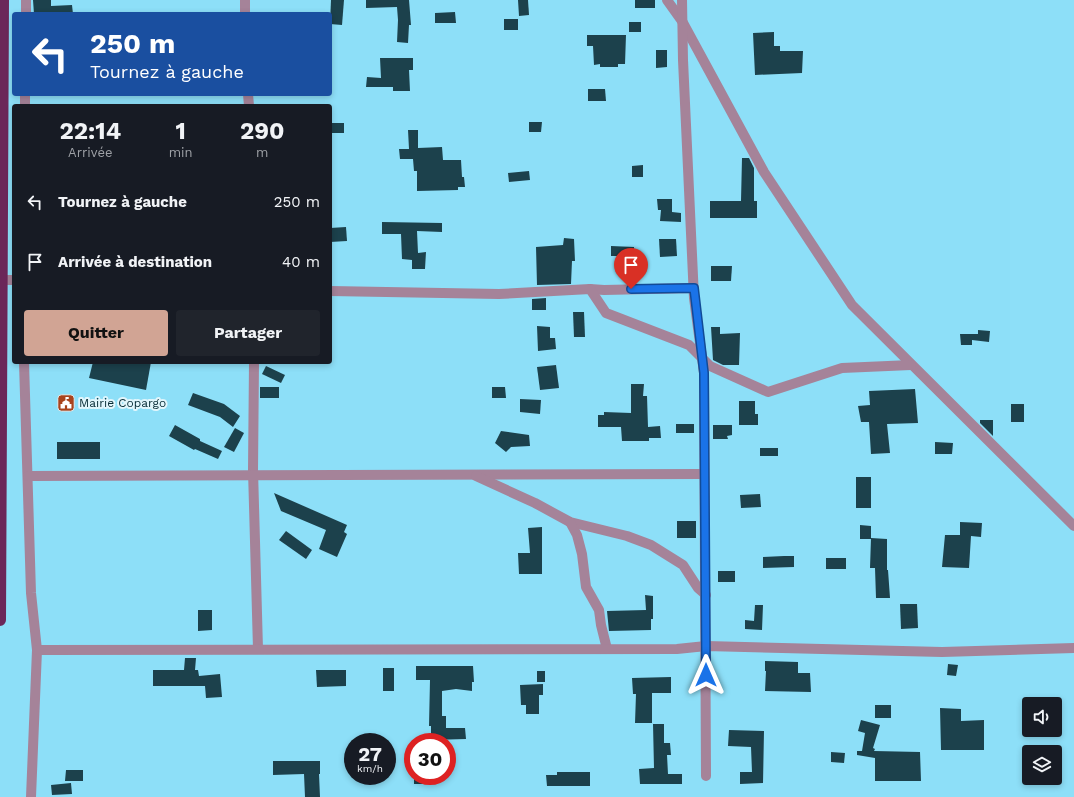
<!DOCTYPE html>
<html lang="fr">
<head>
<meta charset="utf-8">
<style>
  :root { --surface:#171b24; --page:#20242c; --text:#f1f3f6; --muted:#9ea1a6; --accent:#d1a494 }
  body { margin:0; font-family:"Work Sans",sans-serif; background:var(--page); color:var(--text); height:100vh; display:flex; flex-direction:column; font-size:15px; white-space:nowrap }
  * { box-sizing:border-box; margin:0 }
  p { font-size:13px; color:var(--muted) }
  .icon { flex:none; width:22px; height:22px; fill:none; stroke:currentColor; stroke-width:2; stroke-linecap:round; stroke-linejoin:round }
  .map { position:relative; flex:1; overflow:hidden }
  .drawer { position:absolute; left:12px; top:104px; width:320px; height:260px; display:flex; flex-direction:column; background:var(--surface); border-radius:4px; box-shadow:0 2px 6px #0003 }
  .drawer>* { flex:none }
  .hud { position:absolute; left:12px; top:12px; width:320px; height:84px; border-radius:4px; box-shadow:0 2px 6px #0003; background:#1a4fa0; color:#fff; overflow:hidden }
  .fabs { position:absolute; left:1022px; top:697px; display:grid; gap:8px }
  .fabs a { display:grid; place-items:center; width:40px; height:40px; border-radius:4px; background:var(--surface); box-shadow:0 2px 6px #0003; font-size:20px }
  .speed { position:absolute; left:344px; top:733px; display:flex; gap:8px; font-size:20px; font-weight:700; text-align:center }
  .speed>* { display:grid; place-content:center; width:52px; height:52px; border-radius:50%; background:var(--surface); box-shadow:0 2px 6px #0003; line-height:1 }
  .speed small { font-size:10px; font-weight:400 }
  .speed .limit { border:6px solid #d22; background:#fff; color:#111 }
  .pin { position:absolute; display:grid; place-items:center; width:34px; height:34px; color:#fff; margin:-41px -17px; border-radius:50% 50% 50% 0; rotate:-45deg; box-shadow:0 0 4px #0007 }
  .pin .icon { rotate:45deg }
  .me { position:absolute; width:44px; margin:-22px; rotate:0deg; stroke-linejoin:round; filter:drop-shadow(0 0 3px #0008) }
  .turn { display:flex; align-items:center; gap:14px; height:84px; padding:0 12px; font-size:18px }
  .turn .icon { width:52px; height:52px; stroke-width:2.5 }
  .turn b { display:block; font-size:28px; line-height:34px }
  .eta { display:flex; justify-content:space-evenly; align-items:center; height:68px; text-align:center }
  .eta b { font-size:24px; font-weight:700; line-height:28px }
  .cta { display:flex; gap:8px; margin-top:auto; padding:8px 12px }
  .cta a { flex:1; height:46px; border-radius:4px; background:var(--accent); color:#111; font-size:16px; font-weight:700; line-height:46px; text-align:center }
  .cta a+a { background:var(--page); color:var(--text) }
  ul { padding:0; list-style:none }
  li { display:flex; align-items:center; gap:12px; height:60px; padding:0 12px }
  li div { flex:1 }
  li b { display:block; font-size:15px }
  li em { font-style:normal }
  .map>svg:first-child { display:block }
</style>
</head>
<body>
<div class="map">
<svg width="1074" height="797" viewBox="0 0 1074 797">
  <rect width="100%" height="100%" fill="#8ddff8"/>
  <g fill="#1c414c">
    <path d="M33,0h18v6l21,-1 1,9h-39z"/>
    <path d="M331,0h13l-2,25 -12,-1z"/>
    <path d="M366,0h43l2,25h-2l-1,18 -11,-1 1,-22 -1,-13 -31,1z"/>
    <path d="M518,0h10l1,15 -10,1z"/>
    <rect x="635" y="0" width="20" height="8"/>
    <path d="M455,12l1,11h-21v-10z"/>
    <rect x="504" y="19" width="14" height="11"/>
    <rect x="629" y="22" width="12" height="10"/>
    <path d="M774,32v14h6v5h23l-1,22 -47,2 -2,-42z"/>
    <path d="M587,35h39l-1,29h-7v3h-18v-3l-6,1 -1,-19h-6z"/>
    <path d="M656,50h11v17l-11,1z"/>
    <path d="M380,58h33v12h-4l1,21h-17v-4h-27l1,-10 14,1z"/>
    <path d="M588,89h17l1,12h-18z"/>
    <path d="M529,122h13l-1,10h-12z"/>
    <rect x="330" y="123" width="14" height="10"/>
    <path d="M408,130h10v18l24,-1 1,13h18l1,17h2l1,10h-7v3l-41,1v-20h-3l-1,-12h-13l-1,-10h10z"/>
    <path d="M742,158h7l5,10v33h3v17h-47v-17h31z"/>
    <path d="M643,165v12h-11v-11z"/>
    <path d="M529,171l1,9 -21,2 -1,-9z"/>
    <path d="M657,199h15v13l9,1v9l-21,-1 1,-11h-3z"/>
    <path d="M382,222l60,1v9l-25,-1 1,22 8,-1 -1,17h-13v-9l-10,-1 -1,-25h-19z"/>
    <path d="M346,227l1,14 -17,1v-14z"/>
    <path d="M564,238l10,1 1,22h-3l-1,23 -34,1 -1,-38 27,-2z"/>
    <path d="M659,239h17l1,17 -17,1z"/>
    <path d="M611,246l23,1v9h-23z"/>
    <path d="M711,266h21l-1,15h-20z"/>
    <path d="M546,298v12h-14v-11z"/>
    <path d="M573,312h11l1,25h-11z"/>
    <path d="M537,326l13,1v11h5l1,11 -18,2z"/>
    <path d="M711,327h9v7l20,-1 -1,32h-16l-10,-5z"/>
    <path d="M978,330l12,1 -1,11 -17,-2v5h-11l-1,-11h18z"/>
    <path d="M93,362h58l-5,28 -57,-12z"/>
    <path d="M556,365l3,23 -19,2 -3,-23z"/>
    <path d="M266,366l19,9 -4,8 -19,-9z"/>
    <path d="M631,384h13l-1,12h4l1,31 12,-1 1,12h-12v3h-27l-1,-14h-23v-12h6v-3l27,1z"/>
    <rect x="260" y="387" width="19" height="11"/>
    <path d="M492,387h13l1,11h-14z"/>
    <path d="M915,389l3,34 -31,1 3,29 -19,1 -2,-32h-8l-3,-16 12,-1 -1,-14z"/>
    <path d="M193,393l31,11 16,12 -7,11 -13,-10 -32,-12z"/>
    <path d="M520,399l21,1 -1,14 -20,-2z"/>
    <path d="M739,401h16v13h3v11h-19z"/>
    <rect x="1011" y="404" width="13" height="18"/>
    <path d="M980,420h13v16l-13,-13z"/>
    <rect x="676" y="424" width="18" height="9"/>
    <path d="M175,425l25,14v2l22,10 -4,8 -23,-10 -1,1 -25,-14z"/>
    <path d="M713,425h19v10l-5,1 1,3h-15z"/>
    <path d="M235,428l9,5 -10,19 -10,-5z"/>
    <path d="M501,431l28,4 1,11 -19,1 -5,5 -11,-9z"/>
    <rect x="57" y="442" width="43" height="17"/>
    <path d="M935,442l18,1 -1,11h-17z"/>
    <rect x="760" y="448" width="18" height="8"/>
    <rect x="856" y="477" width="15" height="31"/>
    <path d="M274,493l73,32 -3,7 3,2 -10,23 -18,-8 7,-19 -45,-19z"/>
    <path d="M760,494l1,13 -20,1 -1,-13z"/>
    <rect x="677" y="521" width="19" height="17"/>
    <path d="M960,522l22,1 -1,14 -10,-1 -2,32 -27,-1 3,-32h15z"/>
    <path d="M860,525l11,1v13h-11z"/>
    <path d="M542,527v47h-23l-1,-21h12l-2,-25z"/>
    <path d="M286,531l26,19 -6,9 -27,-19z"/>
    <path d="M871,538l16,1v31h1l2,28h-14l-1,-30h-5z"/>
    <path d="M784,556h10v11l-31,1v-11z"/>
    <rect x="826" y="558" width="20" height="11"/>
    <rect x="718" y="571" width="17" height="11"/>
    <path d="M645,595l8,1v23h-2v11l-42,1 -2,-20 39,-1z"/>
    <path d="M900,604h17l1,24 -17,1z"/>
    <path d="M755,605h8l-1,25 -17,-1v-9l9,1z"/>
    <path d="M198,610h14v20l-14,1z"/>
    <path d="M185,658h11l-1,12h3l1,6 21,-2 2,23 -16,1 -1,-12h-52v-16h31z"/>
    <path d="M765,661l33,1v11h12l1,19 -46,-1 1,-20h-1z"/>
    <path d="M948,664l10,1 -2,11 -9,-1z"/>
    <path d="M416,666h57l1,16h-2v9l-16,-2 -14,2v25h4v12h19l1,11 -35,1v-14h-2l1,-46h-14z"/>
    <rect x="383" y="668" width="11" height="23"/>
    <path d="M316,670h30v16l-29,1z"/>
    <rect x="537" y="671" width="8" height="11"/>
    <path d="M671,677v16h-19v30h-17l1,-29h-3l-1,-16z"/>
    <path d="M543,684v11h-4v19h-13v-9h-5l-1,-20z"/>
    <rect x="875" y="705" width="16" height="13"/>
    <path d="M940,708l21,1v12l23,-1v30h-43z"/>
    <path d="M861,720l19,5 -7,23 2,1 -1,2 46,1 1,29h-46v-23l-18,-3v-4h5l3,-18 -7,-2z"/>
    <path d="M653,724h11v19h6l1,12h-4l1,19h14v10h-42l-1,-15 15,-1z"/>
    <path d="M729,730l35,1 -1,52 -23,1v-12h12l-1,-25 -23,-1z"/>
    <path d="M831,752l14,1 -1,10 -13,-1z"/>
    <path d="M273,761h47v13h-1l1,23h-15l-1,-23 -31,1z"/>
    <path d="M66,770h17v11h-18z"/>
    <path d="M557,772h33v14h-43l-1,-11h11z"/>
    <rect x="414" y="776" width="16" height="8"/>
    <path d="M71,783l1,11 -20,1 -1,-10z"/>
  </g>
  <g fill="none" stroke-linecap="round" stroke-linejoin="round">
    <g stroke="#a58399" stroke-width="10">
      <path d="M245,0v14"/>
      <path d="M667,0l15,21 82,151 88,133 222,221"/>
      <path d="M682,0l1,60 11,238 10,75 2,403"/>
      <path d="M26,14v-14"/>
      <path d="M248,94l1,12"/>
      <path d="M25,106v-12"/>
      <path d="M0,280h14"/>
      <path d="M590,289l14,1 90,-2"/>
      <path d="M330,291l169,3 91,-5 16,24 83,32 21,21 58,26 74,-24 69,-3"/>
      <path d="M24,362l7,231 6,57 -6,147"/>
      <path d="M254,362l-1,108 5,179"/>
      <path d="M28,476l676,-2"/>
      <path d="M476,476l59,27 35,19 57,14 24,9 32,20 15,23 8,7"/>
      <path d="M570,522l7,13 5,19 4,33 13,23 2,15 6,24"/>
      <path d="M37,650l640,-1 29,-3 236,6 132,-4"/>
    </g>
    <path stroke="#6b2759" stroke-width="12" d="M0,620l3,-620"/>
  </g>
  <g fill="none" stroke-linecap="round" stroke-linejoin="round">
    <defs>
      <path id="route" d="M631,289l63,-1 10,85 2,302"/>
    </defs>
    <use href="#route" stroke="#114b97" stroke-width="10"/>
    <use href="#route" stroke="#1a73e8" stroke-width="7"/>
  </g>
  <defs>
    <symbol id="civic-square" viewBox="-11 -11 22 22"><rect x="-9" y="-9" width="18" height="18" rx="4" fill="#a9431c" stroke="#e2f6fc"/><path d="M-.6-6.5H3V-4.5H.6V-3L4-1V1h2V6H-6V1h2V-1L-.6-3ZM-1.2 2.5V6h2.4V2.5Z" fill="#fff"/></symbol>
  </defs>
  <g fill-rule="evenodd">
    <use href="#civic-square" x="56" y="393" width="20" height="20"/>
  </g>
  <g text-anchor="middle" stroke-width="4" stroke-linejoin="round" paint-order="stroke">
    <g font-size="12" fill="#082d37" stroke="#e2f6fc" text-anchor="start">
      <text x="79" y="407">Mairie Copargo</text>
    </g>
  </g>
</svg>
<div class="fabs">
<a><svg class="icon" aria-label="sound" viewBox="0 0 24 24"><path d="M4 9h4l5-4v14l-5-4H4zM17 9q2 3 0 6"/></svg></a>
<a><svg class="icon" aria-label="layers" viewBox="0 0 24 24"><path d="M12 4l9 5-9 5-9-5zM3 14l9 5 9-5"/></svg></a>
</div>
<div class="speed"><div>27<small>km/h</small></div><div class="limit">30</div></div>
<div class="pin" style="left:631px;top:289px;background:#d93025"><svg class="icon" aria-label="arrive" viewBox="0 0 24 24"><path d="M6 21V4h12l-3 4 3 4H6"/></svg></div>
<svg class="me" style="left:706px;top:675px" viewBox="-20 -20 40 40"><path d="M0-17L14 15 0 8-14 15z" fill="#1a73e8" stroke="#fff" stroke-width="4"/></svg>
<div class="hud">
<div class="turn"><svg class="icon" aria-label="left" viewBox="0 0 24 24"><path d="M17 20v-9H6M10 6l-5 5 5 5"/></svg><div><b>250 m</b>Tournez à gauche</div></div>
</div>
<section class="drawer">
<div class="eta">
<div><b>22:14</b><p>Arrivée</p></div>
<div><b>1</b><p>min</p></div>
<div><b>290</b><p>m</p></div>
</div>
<ul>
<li><svg class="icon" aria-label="left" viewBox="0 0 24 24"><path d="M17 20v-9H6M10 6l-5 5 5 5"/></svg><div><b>Tournez à gauche</b></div><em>250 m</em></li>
<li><svg class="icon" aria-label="arrive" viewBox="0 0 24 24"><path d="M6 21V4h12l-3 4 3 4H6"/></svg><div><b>Arrivée à destination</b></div><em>40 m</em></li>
</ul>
<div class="cta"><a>Quitter</a><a>Partager</a></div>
</section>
</div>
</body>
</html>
